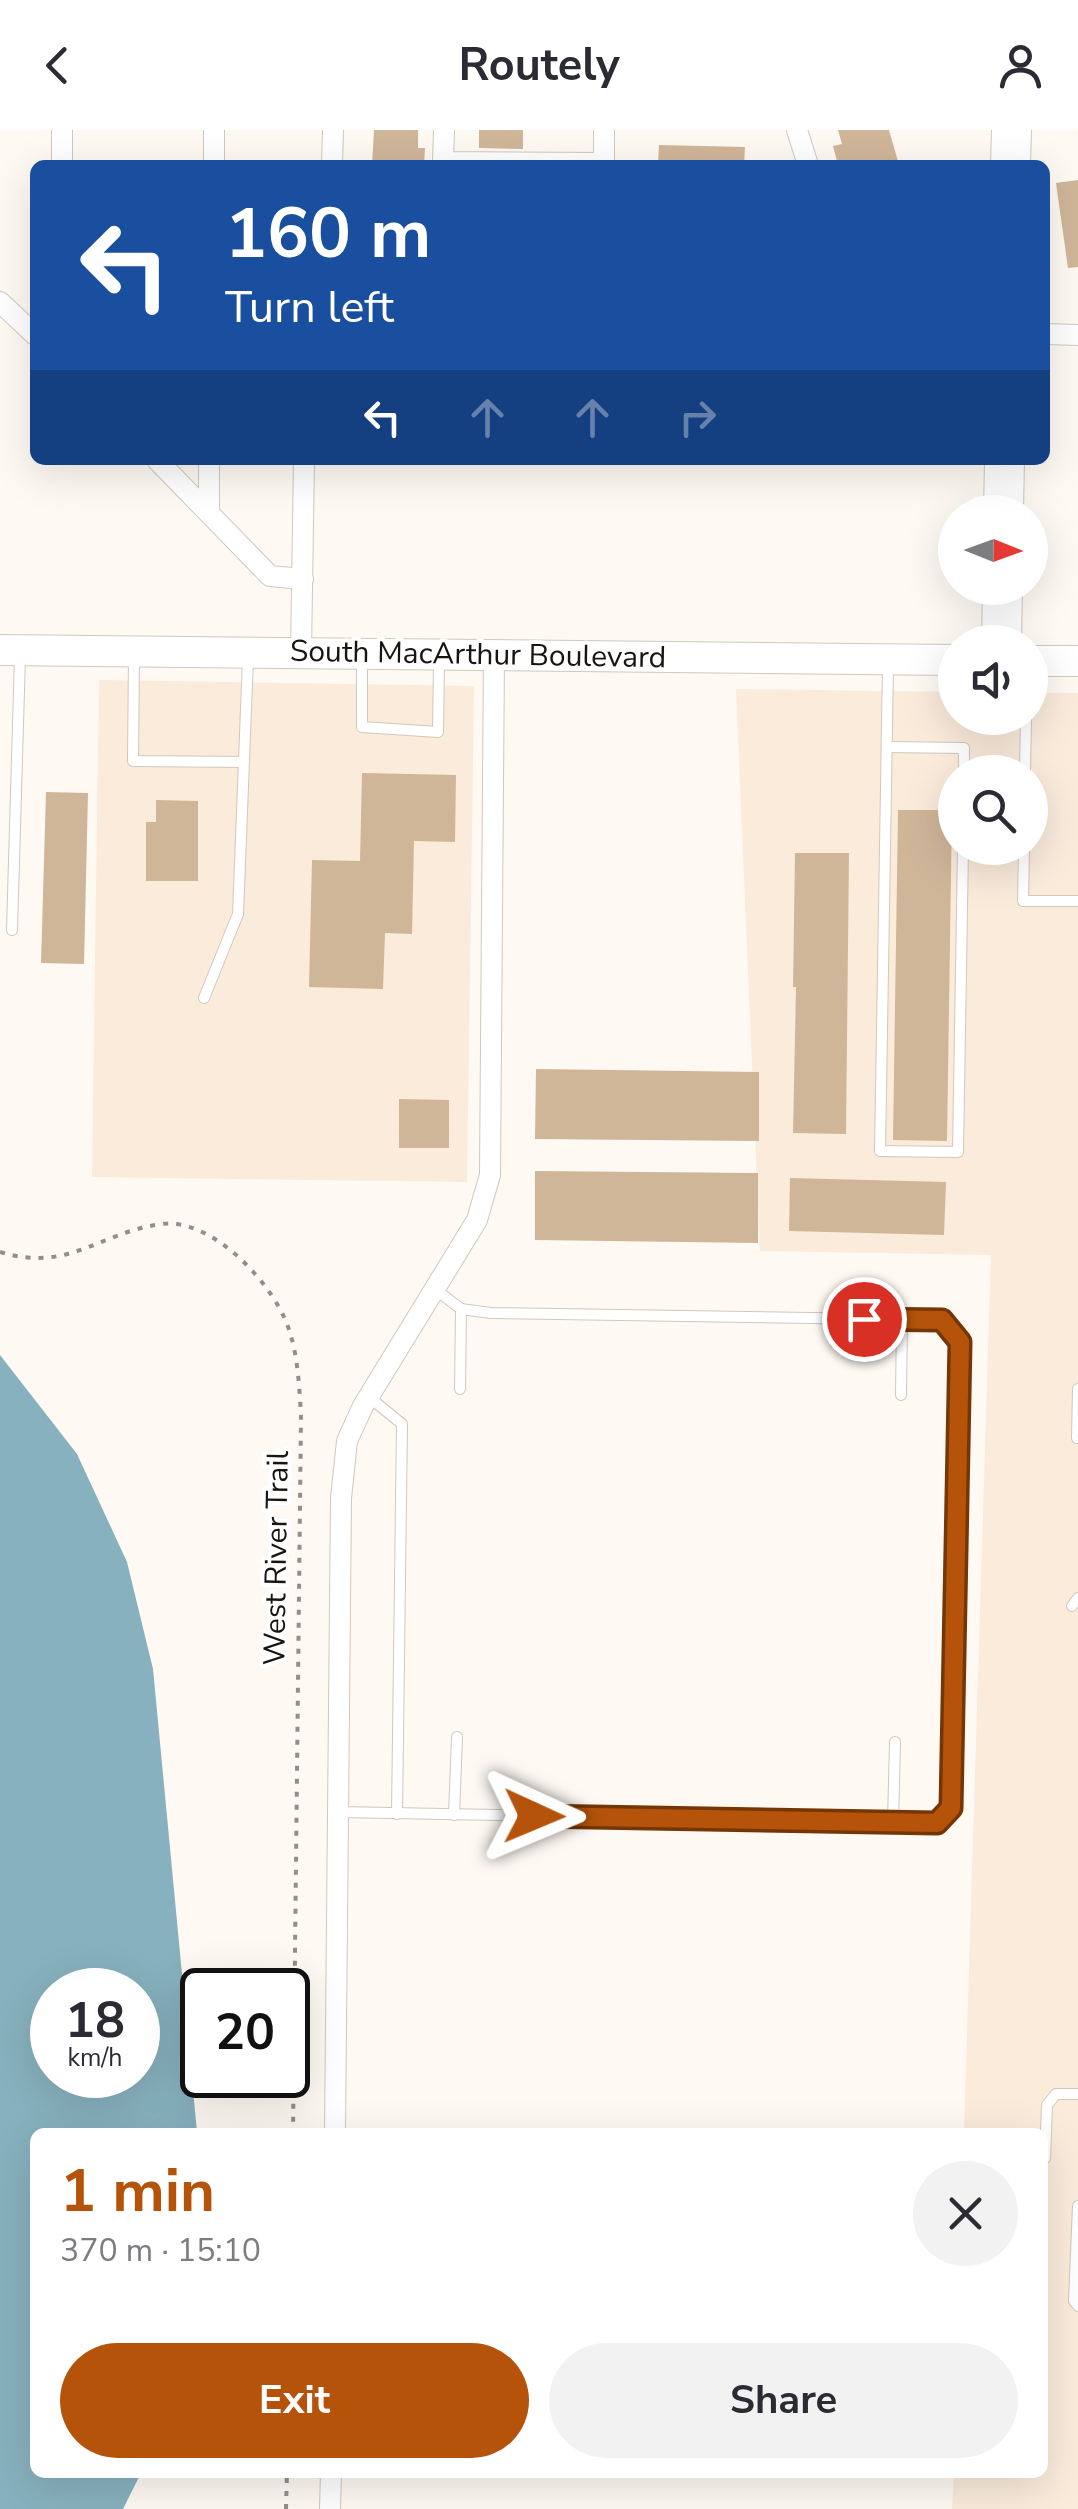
<!DOCTYPE html>
<html lang="en">
<head>
<meta charset="utf-8">
<style>
  :root { --surface:#fff; --page:#f2f2f3; --text:#2b2b33; --muted:#7c7c81; --accent:#b45309 }
  body { margin:0; font-family:"Nunito Sans",sans-serif; background:var(--page); color:var(--text); height:100vh; display:flex; flex-direction:column; font-size:38px; white-space:nowrap }
  * { box-sizing:border-box; margin:0 }
  p { font-size:32px; color:var(--muted) }
  .icon { flex:none; width:55px; height:55px; fill:none; stroke:currentColor; stroke-width:2; stroke-linecap:round; stroke-linejoin:round }
  .map { position:relative; flex:1; overflow:hidden }
  .details { position:absolute; left:30px; top:1998px; width:1018px; height:350px; display:flex; flex-direction:column; background:var(--surface); border-radius:15px; box-shadow:0 10px 40px #0002 }
  .details>* { flex:none }
  .banner { position:absolute; left:30px; top:30px; width:1020px; height:305px; border-radius:15px; box-shadow:0 10px 40px #0002; background:#1a4fa0; color:#fff; overflow:hidden }
  .needle { width:65px; rotate:91deg }
  .controls { position:absolute; left:938px; top:365px; display:grid; gap:20px }
  .controls a { display:grid; place-items:center; width:110px; height:110px; border-radius:50%; background:var(--surface); box-shadow:0 10px 40px #0002; font-size:50px }
  .speed { position:absolute; left:30px; top:1838px; display:flex; gap:20px; font-size:50px; font-weight:700; text-align:center }
  .speed>* { display:grid; place-content:center; width:130px; height:130px; border-radius:50%; background:var(--surface); box-shadow:0 10px 40px #0002; line-height:1 }
  .speed small { font-size:25px; font-weight:400 }
  .speed .limit { border:5px solid #111; border-radius:15px; background:#fff; color:#111 }
  .pin { position:absolute; display:grid; place-items:center; width:85px; height:85px; color:#fff; margin:-42px; border:5px solid #fff; border-radius:50%; box-shadow:0 2px 10px #0007 }
  .me { position:absolute; width:110px; margin:-55px; rotate:91deg; stroke-linejoin:round; filter:drop-shadow(0 0 8px #0008) }
  .turn { display:flex; align-items:center; gap:35px; height:210px; padding:0 30px; font-size:45px }
  .turn .icon { width:130px; height:130px; stroke-width:2.5 }
  .turn b { display:block; font-size:70px; line-height:85px }
  .lanes { display:flex; align-items:center; height:95px; padding:0 30px; background:#0003; justify-content:center; gap:50px; direction:ltr }
  .lanes .off { opacity:.35 }
  .round { display:grid; place-items:center; flex:none; width:105px; height:105px; border-radius:52px; background:var(--page) }
  .overview { display:flex; align-items:center; justify-content:space-between; height:170px; padding:0 30px }
  h1 { font-size:60px; font-weight:700; line-height:75px; color:var(--accent) }
  .button { display:flex; gap:20px; margin-top:auto; padding:20px 30px }
  .button a { flex:1; height:115px; border-radius:60px; background:var(--accent); color:#fff; font-size:40px; font-weight:700; line-height:115px; text-align:center }
  .button a+a { background:var(--page); color:var(--text) }
  header { display:flex; justify-content:space-between; align-items:center; height:130px; padding:0 30px; background:var(--surface); font-size:45px; font-weight:700 }
  .map>svg:first-child { display:block }
</style>
</head>
<body>
<header><svg class="icon" aria-label="back" viewBox="0 0 24 24"><path d="M15 5l-7 7 7 7"/></svg>Routely<svg class="icon" aria-label="person" viewBox="0 0 24 24"><circle cx="12" cy="8" r="4"/><path d="M4 21q1-7 8-7t8 7"/></svg></header>
<div class="map">
<svg width="1078" height="2379" viewBox="0 0 1078 2379">
  <rect width="100%" height="100%" fill="#fef9f3"/>
  <g fill="#faebdb" fill-rule="evenodd">
    <path d="M99,550l375,6 -7,496 -375,-5z"/>
    <path d="M736,559l219,3v26h75v-25h48v1816h-126l2,-36 88,-1v-340h-78l27,-877 -231,-4zM955,642h75v76h-75z"/>
  </g>
  <path fill="#87b1be" fill-rule="evenodd" d="M0,1225l77,99 50,108 26,107 44,463h-162v340l106,1 -18,36h-123zM52,1860h86v85h-86z"/>
  <g fill="#d0b699">
    <path d="M374,0h44v18h7l-1,17h-52z"/>
    <path d="M479,0h44v19l-44,-1z"/>
    <path d="M838,0h51l10,35h-61l-5,-19 9,-2z"/>
    <path d="M659,15l86,2 -1,18h-86z"/>
    <path d="M1078,50v87l-10,1 -12,-85z"/>
    <path d="M362,643l94,2 -1,67 -41,-1 -2,93 -27,-1 -2,56 -74,-2 3,-127 48,1z"/>
    <path d="M46,662l42,1 -4,171 -43,-1z"/>
    <path d="M156,670l42,1v80h-52v-59h10z"/>
    <path d="M898,680h54l-5,331 -54,-1z"/>
    <path d="M795,723h54l-3,281 -53,-1 3,-146h-3z"/>
    <path d="M536,939l223,3v69l-224,-2z"/>
    <path d="M399,969l50,1v48h-50z"/>
    <path d="M535,1041l223,2v70l-223,-3z"/>
    <path d="M790,1048l156,4 -2,53 -155,-4z"/>
  </g>
  <g fill="none" stroke-linecap="round" stroke-linejoin="round">
    <defs>
      <g id="lane">
        <path d="M134,524l-1,107 111,1"/>
        <path d="M362,528v69l76,5 1,-72"/>
        <path d="M888,535l-8,486 78,1 5,-304"/>
        <path d="M887,617l77,1v24"/>
        <path d="M1025,642l1,-54"/>
        <path d="M1024,718l-1,53h55"/>
        <path d="M12,800l8,-274"/>
        <path d="M204,868l34,-84 10,-256"/>
        <path d="M460,1259l1,-80"/>
        <path d="M901,1265l1,-76"/>
        <path d="M369,1267l33,27 -5,390"/>
        <path d="M1077,1308l1,-49"/>
        <path d="M1072,1476l6,-8"/>
        <path d="M338,1682l599,11 14,-15 9,-465 -18,-23 -451,-7 -30,-4 -26,-20"/>
        <path d="M454,1685l3,-78"/>
        <path d="M893,1692l2,-80"/>
        <path d="M1045,2028l2,-53 9,-11h22"/>
        <path d="M1078,2076l-4,95 4,5"/>
      </g>
      <g id="street">
        <path d="M444,0l-1,32 161,1v-33"/>
        <path d="M797,0l11,35"/>
        <path d="M62,35v-35"/>
        <path d="M214,35v-35"/>
        <path d="M332,35l1,-35"/>
        <path d="M1001,35l1,-35"/>
        <path d="M1020,35l1,-35"/>
        <path d="M0,172l35,33"/>
        <path d="M1045,204l33,1"/>
        <path d="M157,330l113,116 33,3"/>
        <path d="M994,382l1,-52"/>
        <path d="M1013,382l1,-52"/>
        <path d="M209,383v-53"/>
        <path d="M992,512l1,-54"/>
        <path d="M1011,512l1,-54"/>
        <path d="M301,523l3,-193"/>
        <path d="M335,2002l6,-634 6,-57 16,-35 114,-186 13,-45 4,-521"/>
        <path d="M330,2379l1,-37"/>
      </g>
      <g id="secondary">
        <path d="M0,520l955,10"/>
        <path d="M1030,531h48"/>
      </g>
    </defs>
    <use href="#lane" stroke="#d0c8be" stroke-width="12"/>
    <use href="#street" stroke="#d0c8be" stroke-width="22"/>
    <use href="#secondary" stroke="#d0c8be" stroke-width="32"/>
    <g stroke="#928e89" stroke-width="4" stroke-dasharray="5 8" stroke-linecap="butt">
      <path d="M0,1122c70,21 99,-20 162,-28 50,-6 109,58 125,100 11,29 12,60 14,91l-8,717"/>
      <path d="M286,2379l1,-37"/>
    </g>
    <use href="#lane" stroke="#fff" stroke-width="10"/>
    <use href="#street" stroke="#fff" stroke-width="20"/>
    <use href="#secondary" stroke="#fff" stroke-width="30"/>
  </g>
  <g fill="none" stroke-linecap="round" stroke-linejoin="round">
    <defs>
      <path id="route" d="M534,1686l403,7 14,-15 9,-466 -18,-22 -78,-1"/>
    </defs>
    <use href="#route" stroke="#753606" stroke-width="25"/>
    <use href="#route" stroke="#b45309" stroke-width="18"/>
  </g>
  <g text-anchor="middle" stroke-width="8" stroke-linejoin="round" paint-order="stroke">
    <g font-size="30" fill="#181511" stroke="#fff">
      <text transform="translate(478 524) rotate(1)" y="10">South MacArthur Boulevard</text>
      <text transform="translate(276 1428) rotate(-89)" y="10">West River Trail</text>
    </g>
  </g>
</svg>
<div class="controls">
<a><svg class="needle" viewBox="-14 -14 28 28"><path d="M0-13l5 13h-10z" fill="#e53935"/><path d="M0 13l5-13h-10z" fill="#7c7c81"/></svg></a>
<a><svg class="icon" aria-label="sound" viewBox="0 0 24 24"><path d="M4 9h4l5-4v14l-5-4H4zM17 9q2 3 0 6"/></svg></a>
<a><svg class="icon" aria-label="search" viewBox="0 0 24 24"><circle cx="10" cy="10" r="6"/><path d="M15 15l6 6"/></svg></a>
</div>
<div class="speed"><div>18<small>km/h</small></div><div class="limit">20</div></div>
<div class="pin" style="left:864px;top:1189px;background:#d93025"><svg class="icon" aria-label="arrive" viewBox="0 0 24 24"><path d="M6 21V4h12l-3 4 3 4H6"/></svg></div>
<svg class="me" style="left:534px;top:1686px" viewBox="-20 -20 40 40"><path d="M0-17L14 15 0 8-14 15z" fill="#b45309" stroke="#fff" stroke-width="4"/></svg>
<div class="banner">
<div class="turn"><svg class="icon" aria-label="left" viewBox="0 0 24 24"><path d="M17 20v-9H6M10 6l-5 5 5 5"/></svg><div><b>160 m</b>Turn left</div></div>
<div class="lanes"><svg class="icon" aria-label="left" viewBox="0 0 24 24"><path d="M17 20v-9H6M10 6l-5 5 5 5"/></svg><svg class="icon off" aria-label="ahead" viewBox="0 0 24 24"><path d="M12 20V5M6 11l6-6 6 6"/></svg><svg class="icon off" aria-label="ahead" viewBox="0 0 24 24"><path d="M12 20V5M6 11l6-6 6 6"/></svg><svg class="icon off" aria-label="right" viewBox="0 0 24 24"><path d="M7 20v-9h11M14 6l5 5-5 5"/></svg></div>
</div>
<section class="details">
<div class="overview"><div><h1>1 min</h1><p>370 m · 15:10</p></div><a class="round"><svg class="icon" aria-label="close" viewBox="0 0 24 24"><path d="M6 6l12 12M18 6L6 18"/></svg></a></div>
<div class="button"><a>Exit</a><a>Share</a></div>
</section>
</div>
</body>
</html>
